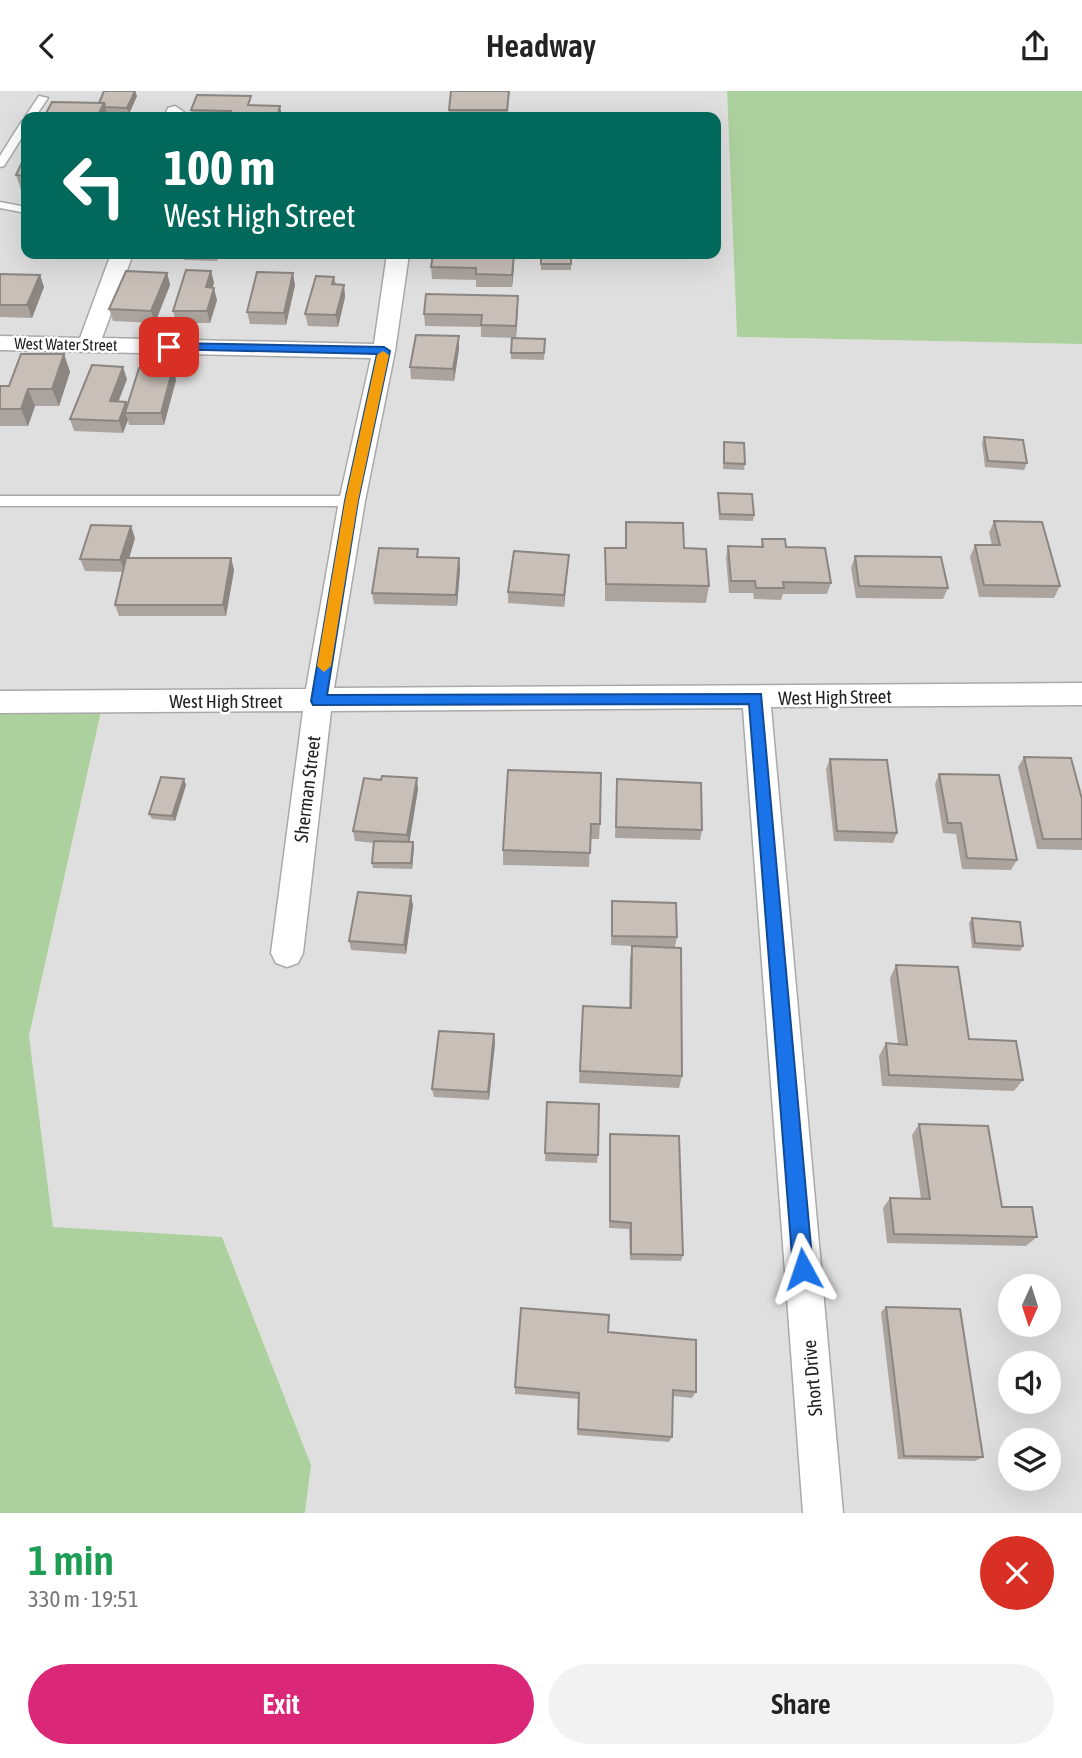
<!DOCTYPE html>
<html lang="en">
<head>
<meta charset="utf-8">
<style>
  :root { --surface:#fff; --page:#f2f2f2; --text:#222; --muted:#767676; --accent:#db2777 }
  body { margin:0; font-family:"Asap Condensed",sans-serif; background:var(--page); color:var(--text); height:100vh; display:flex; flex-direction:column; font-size:26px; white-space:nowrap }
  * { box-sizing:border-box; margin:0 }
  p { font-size:23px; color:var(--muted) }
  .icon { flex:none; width:38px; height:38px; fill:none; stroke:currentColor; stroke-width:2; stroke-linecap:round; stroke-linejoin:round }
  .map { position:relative; height:1422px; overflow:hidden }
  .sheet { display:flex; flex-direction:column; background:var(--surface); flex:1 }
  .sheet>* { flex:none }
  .guide { position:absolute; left:21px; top:21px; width:700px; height:147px; border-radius:14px; box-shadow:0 7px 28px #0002; background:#00695c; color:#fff; overflow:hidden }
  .needle { width:46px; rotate:183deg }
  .fabs { position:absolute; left:998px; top:1183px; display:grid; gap:14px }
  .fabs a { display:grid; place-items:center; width:63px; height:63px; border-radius:50%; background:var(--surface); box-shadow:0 7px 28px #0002; font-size:35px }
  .pin { position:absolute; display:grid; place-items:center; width:60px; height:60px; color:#fff; margin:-30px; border-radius:14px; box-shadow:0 4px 10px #0006 }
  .me { position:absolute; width:77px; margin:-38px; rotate:355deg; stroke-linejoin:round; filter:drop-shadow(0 0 5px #0008) }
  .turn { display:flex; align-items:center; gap:24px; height:147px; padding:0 28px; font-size:32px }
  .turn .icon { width:91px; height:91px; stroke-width:2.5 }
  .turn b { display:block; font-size:49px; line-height:60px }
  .round { display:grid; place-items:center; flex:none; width:74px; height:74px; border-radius:37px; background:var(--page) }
  .summary { display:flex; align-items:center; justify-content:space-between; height:119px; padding:0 28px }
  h1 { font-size:42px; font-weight:600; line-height:52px; color:#1e9e55 }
  .action { display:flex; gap:14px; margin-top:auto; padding:14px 28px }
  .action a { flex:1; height:80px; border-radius:42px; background:var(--accent); color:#fff; font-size:28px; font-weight:600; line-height:80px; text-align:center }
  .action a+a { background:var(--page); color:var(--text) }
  header { display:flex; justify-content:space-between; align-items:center; height:91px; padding:0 28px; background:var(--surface); font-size:32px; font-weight:600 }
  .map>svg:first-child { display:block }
</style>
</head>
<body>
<header><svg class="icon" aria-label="back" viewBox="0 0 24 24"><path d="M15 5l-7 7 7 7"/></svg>Headway<svg class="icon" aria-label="share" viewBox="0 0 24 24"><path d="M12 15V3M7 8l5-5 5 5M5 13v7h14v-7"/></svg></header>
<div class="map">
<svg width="1082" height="1422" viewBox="0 0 1082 1422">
  <rect width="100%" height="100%" fill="#f2efe9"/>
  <path fill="#e0dfdf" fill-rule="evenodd" d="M0,0h727l10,246 345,7v1169h-777l6,-48 -89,-228 -169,-9 -24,-192 73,-334h-102zM26,26h690v137h-690zM1010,1195h38v39h-38zM1010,1272h38v39h-38zM1010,1349h38v39h-38z"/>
  <g fill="#add19e">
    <path d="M727,0h355v253l-345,-7z"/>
    <path d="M0,611h103l-74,334 24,191 169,10 89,228 -6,48h-305z"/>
  </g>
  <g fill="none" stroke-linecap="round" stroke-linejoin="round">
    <defs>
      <g id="lane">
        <path d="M39,5l9,2 -13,19 -9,2 -1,-2z"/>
        <path d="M26,29v11l-22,35 -4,1v-11l22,-35z"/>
        <path d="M0,111l26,5v6l-26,-5z"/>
        <path d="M0,405h352l7,5 -7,5h-352z"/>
      </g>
      <g id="street">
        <path d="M175,15l9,6 -2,5h-18l4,-9z"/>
        <path d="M111,163h22l-31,84 272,6 13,-90h22l-14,97 -30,150 -31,187 748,-5v22l-311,2 72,806h-40l-60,-805 -412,3 -28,242 -5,10 -11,4 -11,-4 -5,-10 32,-242 -303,2v-22l306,-2 33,-188 32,-143 -371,-8v-14l80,2z"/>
      </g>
    </defs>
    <use href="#lane" stroke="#a9a9a9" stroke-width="3"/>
    <use href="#street" stroke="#a9a9a9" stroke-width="3"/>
    <use href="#lane" fill="#fff" fill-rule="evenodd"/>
    <use href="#street" fill="#fff" fill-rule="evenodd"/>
  </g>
  <g fill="#aba49e">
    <path d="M509,0l-1,26h-58l-1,-7z"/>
    <path d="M137,5l-8,18 -23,-1 2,4h-64l55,-14z"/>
    <path d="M253,14l29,12h-89l-2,-7z"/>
    <path d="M26,63v39h-4l-6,-18z"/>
    <path d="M183,163h36l-2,7 -33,-1z"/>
    <rect x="541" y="163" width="30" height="16"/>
    <path d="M431,176h83l-2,20h-36v-7l-44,-1z"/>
    <path d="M211,180l3,12 -2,5 5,12 -7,23h-34l-3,-12z"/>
    <path d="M167,182l3,12 -15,38 -42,-2 -4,-12z"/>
    <path d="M0,183l40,1 4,12 -12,31 -32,-1z"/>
    <path d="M334,186l2,7 8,1 1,12 -7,30 -30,-1 -3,-12z"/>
    <path d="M295,194l-9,40 -36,-1 -3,-12z"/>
    <path d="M518,205l-2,42 -35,-1v-10l-56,-1 -1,-12z"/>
    <path d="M459,245v13l-5,32 -43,-2 -1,-12z"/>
    <path d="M545,248l-1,21 -33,-1v-6z"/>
    <path d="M64,263l6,18 -11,34h-24l-7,20h-28v-40h9z"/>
    <path d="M127,288l-9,23h8l1,4 49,-26 -12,45h-35l-1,-5 -5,13 -49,-2 -4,-12z"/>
    <path d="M984,346l43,26 -3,7 -39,-3 -3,-24z"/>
    <path d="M724,351l21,22 -1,6 -21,-1z"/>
    <path d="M718,402l36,22 -1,6 -34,-1 -1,-21z"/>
    <path d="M994,430l66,65 -6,12 -75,-1 -9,-40 5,-12h17l-3,-12z"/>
    <path d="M626,431l58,26 25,38 -3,17 -101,-2v-53h20z"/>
    <path d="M135,447l-6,20h102l3,12 -8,46h-107l-4,-11 8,-33 -38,-1 -5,-12z"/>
    <path d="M762,448l24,8 45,36 -4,11h-44l-2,6 -27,-1 -1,-6h-24l-3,-35 2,-12 33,1z"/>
    <path d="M855,465l93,32 -5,11 -87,-1 -5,-30z"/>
    <path d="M459,467l1,12 -3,36 -83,-2 -2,-11z"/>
    <path d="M568,476l-4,40 -56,-4v-11z"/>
    <path d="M1024,666l58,42v51l-45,-1 -19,-82z"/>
    <path d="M830,668l67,74 -4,10 -59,-2 -8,-72z"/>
    <path d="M508,679l92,54 -1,15h-9l-1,28 -86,-2v-15z"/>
    <path d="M939,683l78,86 -6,10 -49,-1 -6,-35 -13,-1 -8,-49z"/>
    <path d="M617,688l85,51 -2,10 -85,-2z"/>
    <path d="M186,694l-11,36 -23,-2 -3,-5z"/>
    <path d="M418,698l-9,53h4l1,5 -2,22 -39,-1 -1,-5 2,-20 -19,-2 -2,-10z"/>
    <path d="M612,810l65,36 -2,10 -40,-1 47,130 -3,12 -100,-5 4,-77 46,2 1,-49 2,-13 -21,-1z"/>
    <path d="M413,814l-7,49 -55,-4 -2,-9z"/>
    <path d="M972,827l51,28 -3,5 -48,-3 -3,-25z"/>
    <path d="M896,874l73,74 54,41 -9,11 -132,-5 -3,-30 7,-13 12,1 -8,-66z"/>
    <path d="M494,943l1,9 -6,57 -55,-3 -2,-8z"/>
    <path d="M547,1011l51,53 -1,8 -52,-2z"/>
    <path d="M919,1033l83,83 35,30 -11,9 -139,-3 -4,-35 7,-10 31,1 -9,-64z"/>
    <path d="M610,1043l73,121 -2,6 -51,-1 -1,-31 -20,-1z"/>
    <path d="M886,1216l97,150 -8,4 -77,-2 -17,-147z"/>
    <path d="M608,1241l88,60 -4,6 -19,-2 -1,41 -3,5 -92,-7 2,-36 -64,-5v-7z"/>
  </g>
  <g fill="#8b8681">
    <path d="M135,0l2,5 -8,18 -2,-6z"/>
    <path d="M104,12l4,14h-11z"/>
    <path d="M280,15l2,11h-5z"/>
    <path d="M514,164v12l-2,20v-12z"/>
    <path d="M211,180l3,12 -5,17 -3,-13z"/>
    <path d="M167,182l3,12 -15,38 -4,-12z"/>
    <path d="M293,182l2,12 -9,40 -2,-12z"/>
    <path d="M40,184l4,12 -12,31 -5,-13z"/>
    <path d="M344,194l1,12 -7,30 -2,-12z"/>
    <path d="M214,197l3,12 -7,23 -3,-12z"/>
    <path d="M518,205v12l-2,30v-12z"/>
    <path d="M459,245v13l-5,32 -1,-12z"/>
    <path d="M64,263l6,18 -11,34 -7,-17z"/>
    <path d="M123,276l4,12 -13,34 -4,-12z"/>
    <path d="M173,277l3,12 -12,45 -3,-12z"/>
    <path d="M28,298l7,17 -7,20 -7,-17z"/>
    <path d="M126,311l4,11h-5l3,7 -5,13 -4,-12z"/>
    <path d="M131,435l4,12 -10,34 -5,-12z"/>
    <path d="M569,464l-1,12 -4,40v-12z"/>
    <path d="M231,467l3,12 -8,46 -3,-11z"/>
    <path d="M459,467l1,12 -3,36 -1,-11z"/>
    <path d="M417,687l1,11 -9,56 -2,-10z"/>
    <path d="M184,688l2,6 -11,36 -3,-5z"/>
    <path d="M413,751l1,5 -2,22 -1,-6z"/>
    <path d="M411,805l2,9 -7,49 -2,-9z"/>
    <path d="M494,943l1,9 -6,57 -1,-8z"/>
  </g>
  <g fill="#c7bfb8" stroke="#8b8681" stroke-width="2">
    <path d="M104,0h31l-8,17 -22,-1 -1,-4h-5z"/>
    <path d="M451,0h58l-2,19h-58z"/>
    <path d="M197,4l54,1 -3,9 32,1 -3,11h-48l2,-6 -40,-1z"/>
    <path d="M52,11l52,1 -7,14h-53z"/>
    <path d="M26,63v22l-10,-1z"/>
    <path d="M433,163l81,1 -2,20 -36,-1v-6l-45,-1z"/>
    <rect x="541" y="163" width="30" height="10"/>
    <path d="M186,179l25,1 -5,16 8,1 -7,23h-34z"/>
    <path d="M126,180l41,2 -16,38 -42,-2z"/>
    <path d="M257,181l36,1 -9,40 -37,-1z"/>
    <path d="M0,183l40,1 -13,30h-27z"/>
    <path d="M316,185l18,1 -2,7 12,1 -8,30 -31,-1z"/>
    <path d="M426,203l92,2 -2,30 -35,-1 1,-10 -58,-1z"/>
    <path d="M416,244l43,1 -6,33 -43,-2z"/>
    <path d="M512,247l33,1 -1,14h-33z"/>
    <path d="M21,263h43l-12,35h-24l-7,20h-21v-23h9z"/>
    <path d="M92,274l31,2 -13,34 16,1 -7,19 -49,-2z"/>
    <path d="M139,277h34l-12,45h-36z"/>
    <path d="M984,346l39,3 4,23 -39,-2z"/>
    <path d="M724,351l20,1 1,21 -21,-1z"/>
    <path d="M718,402l34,1 2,21 -34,-1z"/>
    <path d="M994,430l48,1 18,64 -76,-1 -9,-40h25z"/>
    <path d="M626,431l57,1 1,25 22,1 3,37 -103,-2 -1,-36h21z"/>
    <path d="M91,434l40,1 -11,34 -40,-1z"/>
    <path d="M762,448h23l1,8 39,1 6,35 -48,-1 1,6h-28l-1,-7h-24l-3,-35 35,1z"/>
    <path d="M379,457l39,1 -1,8 42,1 -3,37 -84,-2z"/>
    <path d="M514,460l55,4 -5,40 -56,-3z"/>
    <path d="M855,465l86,1 7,31 -89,-2z"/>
    <path d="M126,467h105l-8,47h-108z"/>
    <path d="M1024,666l47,1 11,41v40h-39z"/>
    <path d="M830,668l57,1 10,73 -60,-2z"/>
    <path d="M508,679l93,3 -1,51h-9l-1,29 -87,-3z"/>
    <path d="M939,683l60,1 18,85 -50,-2 -6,-35h-13z"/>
    <path d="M382,685l35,2 -10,57 -54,-4 11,-53 17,2z"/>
    <path d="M161,686l23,2 -12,37 -23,-2z"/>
    <path d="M617,688l84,4 1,47 -86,-3z"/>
    <path d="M374,750l39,1 -2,21h-39z"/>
    <path d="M358,801l53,4 -7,49 -55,-4z"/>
    <path d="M612,810l64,2 1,34 -65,-1z"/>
    <path d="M972,827l48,4 3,24 -48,-3z"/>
    <path d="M632,855l49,2 1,128 -102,-5 3,-65 48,2z"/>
    <path d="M896,874l62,2 11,72 47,2 7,39 -134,-5 -3,-32 21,2z"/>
    <path d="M439,940l55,3 -6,58 -56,-3z"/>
    <path d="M547,1011l52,2 -1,51 -53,-2z"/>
    <path d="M919,1033l69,2 14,81h30l5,30 -143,-3 -4,-36 40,1z"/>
    <path d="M610,1043l69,2 4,119 -52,-1v-31l-21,-2z"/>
    <path d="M886,1216l74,2 23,148 -79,-1z"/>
    <path d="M521,1217l88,7 -1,17 88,8v52l-23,-2 -1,47 -94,-8 1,-36 -64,-6z"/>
  </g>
  <path fill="#1a73e8" stroke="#114b97" stroke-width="2" d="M169,252l215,4 6,4 -32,150 -31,194 434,-1 52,575 -3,7 -7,2 -7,-2 -3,-7 -44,-565 -436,1 -2,-4 34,-200 32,-147 -213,-5v-5z"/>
  <path fill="#f59e0b" d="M383,260l6,4 -31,146 -27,165 -7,6 -7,-6 28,-165 32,-146z"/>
  <g text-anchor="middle" stroke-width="5" stroke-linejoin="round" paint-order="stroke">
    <g font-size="16" fill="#222" stroke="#fff">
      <text transform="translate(66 253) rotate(1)" y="6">West Water Street</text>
    </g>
    <g font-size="19" fill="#222" stroke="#fff">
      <text transform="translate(835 606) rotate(-1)" y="7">West High Street</text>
      <text x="226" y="617">West High Street</text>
      <text transform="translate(307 698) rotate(-83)" y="7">Sherman Street</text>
      <text transform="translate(812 1287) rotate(-95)" y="7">Short Drive</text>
    </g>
  </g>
</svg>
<div class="fabs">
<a><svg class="needle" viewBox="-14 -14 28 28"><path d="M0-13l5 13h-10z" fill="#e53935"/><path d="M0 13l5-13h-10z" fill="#767676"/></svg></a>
<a><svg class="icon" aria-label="sound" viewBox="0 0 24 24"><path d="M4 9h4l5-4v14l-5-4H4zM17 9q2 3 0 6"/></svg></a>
<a><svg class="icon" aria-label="layers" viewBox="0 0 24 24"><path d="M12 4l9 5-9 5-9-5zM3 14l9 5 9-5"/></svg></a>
</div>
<div class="pin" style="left:169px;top:256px;background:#d93025"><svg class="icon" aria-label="arrive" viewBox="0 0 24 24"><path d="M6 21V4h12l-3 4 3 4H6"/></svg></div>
<svg class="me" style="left:803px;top:1178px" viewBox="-20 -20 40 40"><path d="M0-17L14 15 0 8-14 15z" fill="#1a73e8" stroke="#fff" stroke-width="4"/></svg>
<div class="guide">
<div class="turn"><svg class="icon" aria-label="left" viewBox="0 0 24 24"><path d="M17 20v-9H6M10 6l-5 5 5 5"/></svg><div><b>100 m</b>West High Street</div></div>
</div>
</div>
<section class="sheet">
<div class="summary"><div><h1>1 min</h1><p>330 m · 19:51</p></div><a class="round" style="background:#d93025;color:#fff"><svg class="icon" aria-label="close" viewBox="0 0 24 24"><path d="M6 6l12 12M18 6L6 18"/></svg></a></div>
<div class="action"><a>Exit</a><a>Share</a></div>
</section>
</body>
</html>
